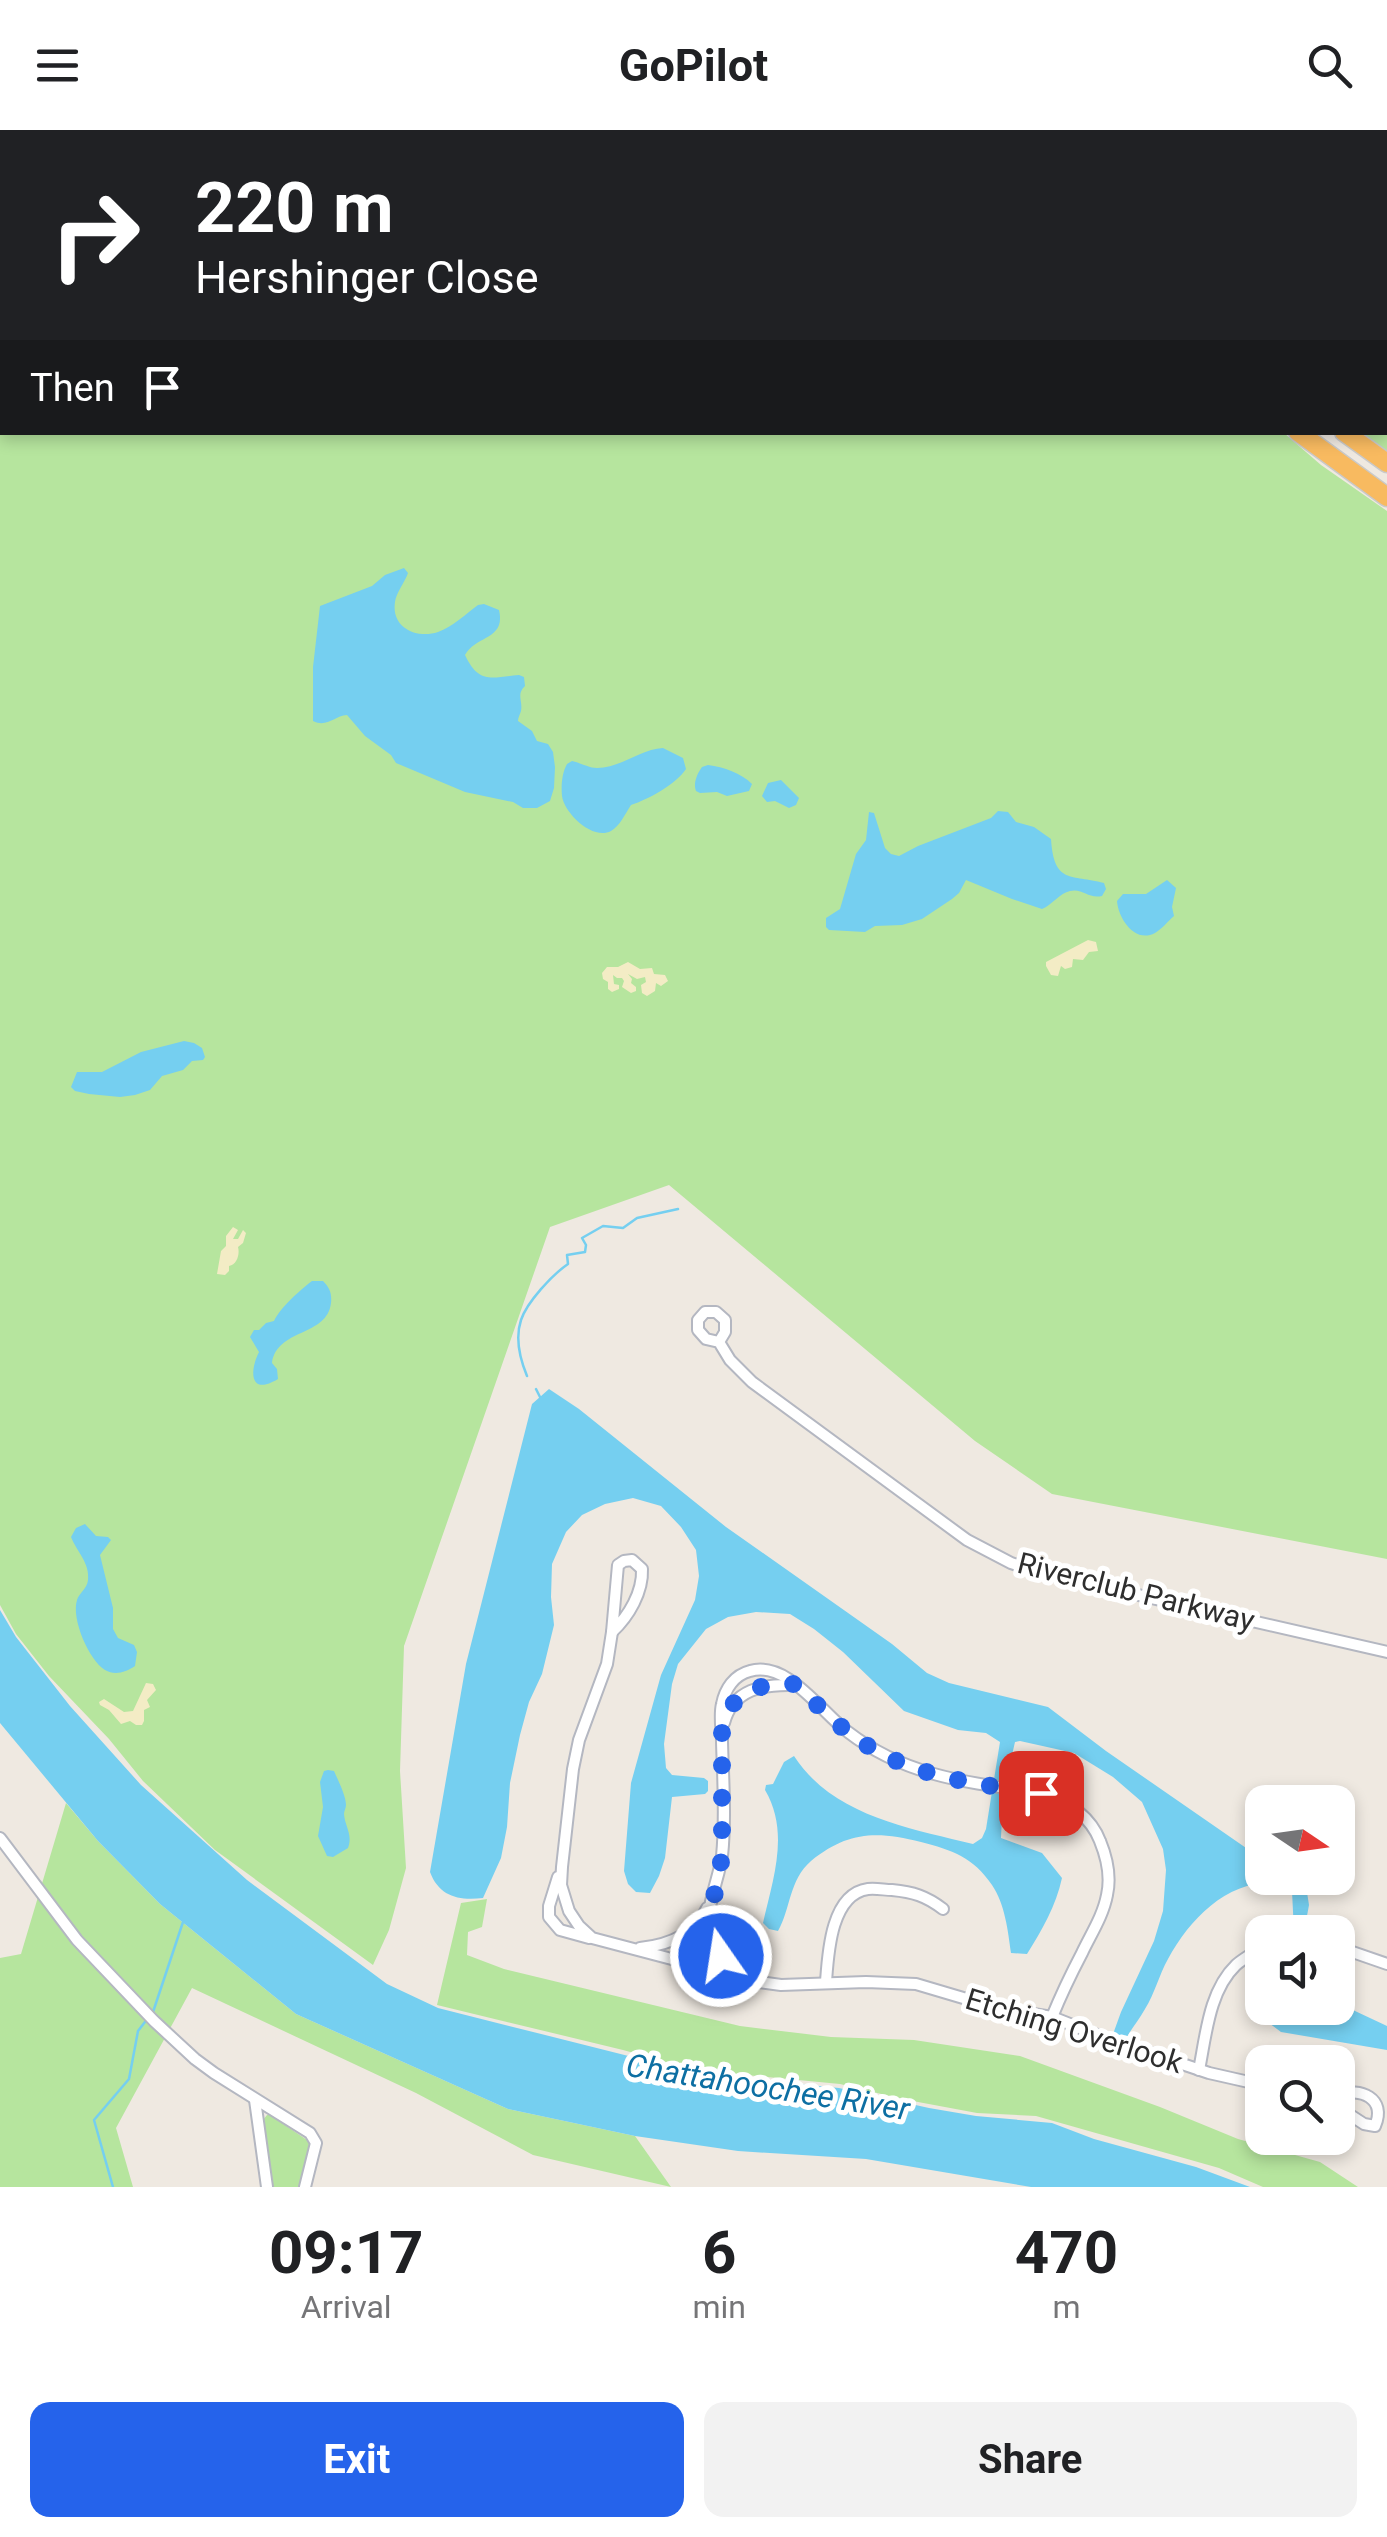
<!DOCTYPE html>
<html lang="en">
<head>
<meta charset="utf-8">
<style>
  :root { --surface:#fff; --page:#f2f2f2; --text:#202124; --muted:#757577; --accent:#2563eb }
  body { margin:0; font-family:Roboto,sans-serif; background:var(--page); color:var(--text); height:100vh; display:flex; flex-direction:column; font-size:38px; white-space:nowrap }
  * { box-sizing:border-box; margin:0 }
  p { font-size:32px; color:var(--muted) }
  .icon { flex:none; width:55px; height:55px; fill:none; stroke:currentColor; stroke-width:2; stroke-linecap:round; stroke-linejoin:round }
  .map { position:relative; height:2057px; overflow:hidden }
  .details { display:flex; flex-direction:column; background:var(--surface); flex:1 }
  .details>* { flex:none }
  .guide { position:absolute; left:0px; top:0px; width:1388px; height:305px; box-shadow:0 5px 15px #0003; background:#202124; color:#fff; overflow:hidden }
  .needle { width:65px; rotate:103deg }
  .tools { position:absolute; left:1245px; top:1655px; display:grid; gap:20px }
  .tools a { display:grid; place-items:center; width:110px; height:110px; border-radius:20px; background:var(--surface); box-shadow:0 5px 15px #0003; font-size:50px }
  .pin { position:absolute; display:grid; place-items:center; width:85px; height:85px; color:#fff; margin:-42px; border-radius:20px; box-shadow:0 5px 15px #0006 }
  .me { position:absolute; width:110px; margin:-55px; rotate:347deg; stroke-linejoin:round; filter:drop-shadow(0 0 8px #0008) }
  .turn { display:flex; align-items:center; gap:35px; height:210px; padding:0 30px; font-size:45px }
  .turn .icon { width:130px; height:130px; stroke-width:2.5 }
  .turn b { display:block; font-size:70px; line-height:85px }
  .then { display:flex; align-items:center; height:95px; padding:0 30px; background:#0003; gap:20px; font-size:38px }
  .eta { display:flex; justify-content:space-evenly; align-items:center; height:170px; text-align:center }
  .eta b { font-size:60px; font-weight:700; line-height:70px }
  .cta { display:flex; gap:20px; margin-top:auto; padding:20px 30px }
  .cta a { flex:1; height:115px; border-radius:20px; background:var(--accent); color:#fff; font-size:40px; font-weight:700; line-height:115px; text-align:center }
  .cta a+a { background:var(--page); color:var(--text) }
  header { display:flex; justify-content:space-between; align-items:center; height:130px; padding:0 30px; background:var(--surface); font-size:45px; font-weight:700 }
  .map>svg:first-child { display:block }
</style>
</head>
<body>
<header><svg class="icon" aria-label="menu" viewBox="0 0 24 24"><path d="M4 6h16M4 12h16M4 18h16"/></svg>GoPilot<svg class="icon" aria-label="search" viewBox="0 0 24 24"><circle cx="10" cy="10" r="6"/><path d="M15 15l6 6"/></svg></header>
<div class="map">
<svg width="1387" height="2057" viewBox="0 0 1387 2057">
  <rect width="100%" height="100%" fill="#efe9e1"/>
  <g fill="#b6e59e">
    <path d="M245,0h706l3,2h-710z"/>
    <path d="M1347,0h40v322l-28,-19 26,-1v-300h-39z"/>
    <path d="M2,191v111l1282,1 37,32 66,46v1048l-335,-65 -77,-53 -306,-256 -119,42 -146,419 -4,125 6,97 -17,62 -16,35 -158,-115 -72,-69 -34,-42 -60,-63 -33,-42 -16,-29v-1283z"/>
    <path d="M66,1673l32,38 62,63 136,110 212,95 127,27 36,51 -138,-32 -117,-62 -224,-105 -76,140 17,59h-133v-229l21,-4z"/>
    <path d="M487,1769l-5,28 -14,5 -1,23 37,14 236,57 91,11 83,3 106,16 140,51 78,32 82,23 38,25h-95l-44,-19 -183,-52 -59,-3 -75,-14 -62,-15 -145,-14 -72,-20 -186,-45 24,-102z"/>
    <path d="M267,1985h3l40,27 -10,45h-27l-10,-67z"/>
  </g>
  <g fill="#f3ecc5">
    <path d="M1088,810l8,2 2,9 -9,1 -6,8 -10,-1 -1,8 -7,2 -4,-3 -3,10 -7,-1 -5,-9v-4z"/>
    <path d="M628,832l12,7 12,-1 2,6 11,1 3,6 -7,5 -5,-3 -1,8 -8,5 -5,-3 -1,-8 5,-3 -1,-5 -8,2 -9,-5 4,5 -1,4 5,4v4l-5,2 -9,-6 2,-6 -2,-3h-5l-4,-3 1,9 5,1v4l-7,3 -4,-3v-7l-5,-3 -1,-6 5,-6h11z"/>
    <path d="M233,1097l5,3 -5,9h5l5,-9 3,3 -3,10 -5,4c2,7 -1,18 -9,19v5l-4,4 -8,-1 4,-23 5,-5v-10z"/>
    <path d="M146,1553l7,1 3,6 -9,10 3,7 -6,3v11l-2,4h-6l-6,-4 -9,3 -12,-14 -9,-5 -1,-3 5,-3 20,13 9,-1z"/>
  </g>
  <g fill="#75cff0">
    <path d="M404,438l4,5c-3,9 -12,20 -13,29 -4,26 22,37 43,30 14,-5 28,-18 40,-27l6,-1 15,6c7,30 -23,25 -34,45 14,30 27,22 54,20l5,2 1,9c-9,8 -2,15 -4,25 -1,3 -3,7 -3,10l14,10 5,10 11,3 5,8 2,15 -1,21 -4,13 -13,7h-14l-10,-6 -48,-10 -69,-29 -5,-8 -26,-19 -18,-21c-13,1 -20,13 -34,6v-54l7,-61 52,-20 13,-11z"/>
    <path d="M663,618l20,10 3,11c-11,16 -37,30 -55,36 -6,9 -11,21 -20,26 -18,10 -47,-18 -49,-35 -1,-11 0,-23 5,-32l5,-3c9,2 17,7 25,7 24,0 43,-19 66,-20z"/>
    <path d="M708,635c16,2 33,8 44,19l-3,7 -22,5 -10,-4 -17,1 -4,-2c-3,-8 1,-17 6,-24z"/>
    <path d="M781,650l18,18 -3,7 -7,3 -14,-7 -8,1 -5,-6 6,-13z"/>
    <path d="M998,681l10,1 8,10 18,5 17,12c3,46 20,35 53,44l2,6 -4,7c-14,3 -19,-8 -32,-5 -10,2 -18,14 -28,18l-30,-10 -46,-19 -7,13 -7,6 -30,20 -20,6 -27,1 -10,6 -36,-2 -3,-3v-9l14,-9 16,-55 10,-14 3,-28 5,1 11,35 6,6 8,2 19,-10 73,-28z"/>
    <path d="M1167,750l9,8 -4,19 2,9c-6,5 -12,13 -19,17 -21,11 -37,-16 -38,-32l6,-7h23z"/>
    <path d="M184,911l10,2 8,5 3,9 -2,3 -11,1 -9,9 -21,6 -12,14 -15,5 -15,2 -31,-3 -14,-3 -4,-4 6,-15h25l39,-20z"/>
    <path d="M312,1151h11c7,7 9,13 8,22 -4,34 -54,25 -59,60l5,6 1,10c-28,17 -29,-7 -19,-27l-9,-15 4,-7h5l7,-7 8,-2c6,-13 26,-31 38,-40z"/>
    <path d="M549,1259l30,20 147,118 166,117 35,29 22,10 99,24 58,44 156,108v19h32l12,8 3,19 -5,27h-10l-2,-41 -7,-8c-53,-7 -93,32 -117,76 -9,16 -13,34 -23,50 -9,16 -21,28 -27,47l-9,-2 -1,-6 13,-36 33,-71 9,-30 3,-41 -3,-21 -21,-47 -29,-25 -39,-24 -54,-12 -5,1c-8,32 -13,64 -14,96l41,15 20,25c-6,28 -20,52 -35,76l-16,-1c-3,-22 -6,-49 -19,-68 -19,-28 -40,-35 -71,-43 -44,-11 -73,-11 -110,19 -22,19 -20,47 -33,70l-9,-2 -6,-6c10,-44 27,-91 2,-133l1,-5 7,-1 11,-22 10,-6c39,60 115,72 179,88l9,-6 4,-9 14,-87 -14,-9 -28,-3 -54,-19 -61,-59 -29,-23 -24,-15 -34,-2 -28,5 -22,12 -28,35 -6,20 -8,60 2,24 6,7 32,3 4,3v10l-3,3 -33,3 -7,61 -6,18 -9,17 -14,-1 -8,-8 -4,-13 7,-88 30,-108 34,-75 4,-24 -3,-26 -15,-23 -20,-21 -28,-8 -28,6 -23,11 -16,17 -14,32 -1,33 3,28 -12,49 -13,28 -9,33 -10,48 -3,44 -6,31 -18,40c-25,3 -44,-2 -53,-26l36,-208 66,-260z"/>
    <path d="M85,1394l11,12 12,1 3,3 -11,15 13,53v21l5,9 16,7 3,7 -2,14c-9,6 -20,10 -30,4 -16,-10 -34,-51 -28,-70 2,-7 10,-11 11,-20 2,-17 -11,-28 -17,-43l5,-9z"/>
    <path d="M0,1480l16,27 54,69 71,79 106,95 140,104 51,24 246,62 25,5 130,13 90,20 47,8 76,7 42,16 102,28 54,20h-219l-165,-28 -128,-8 -103,-15 -127,-27 -212,-95 -136,-110 -62,-63 -98,-118z"/>
    <path d="M328,1640l6,1c4,9 12,25 12,34 0,3 -2,6 -2,9 1,13 9,20 4,34l-15,9 -6,-1 -9,-20 5,-29 -3,-25 4,-11z"/>
    <path d="M1338,1873l49,23v24l-106,-18 -12,-9 3,-15h66z"/>
  </g>
  <g fill="none" stroke-linecap="round" stroke-linejoin="round">
    <g stroke="#75cff0" stroke-width="2.5">
      <path d="M527,1246c-7,-17 -12,-38 -6,-56 6,-18 31,-45 47,-56l-1,-9 18,-3 1,-7 -4,-7 21,-12 20,2 14,-10 41,-9"/>
      <path d="M536,1259l4,8"/>
      <path d="M153,1882l30,-90h2"/>
      <path d="M113,2057l-19,-67 35,-41 9,-48 10,-13"/>
    </g>
    <defs>
      <g id="minor">
        <path d="M21,0v2"/>
        <path d="M1157,2l1,-2"/>
        <path d="M1178,2l1,-2"/>
        <path d="M719,1212l6,-10v-12l-9,-8h-11l-7,8v10l8,9 13,3 11,18 22,22 215,158 44,23 27,9 349,80"/>
        <path d="M632,1430l10,9c1,23 -13,47 -30,63l6,-67 6,-4z"/>
        <path d="M612,1502l-5,32 -28,76 -6,29 -11,98 -1,18 8,26 10,15 13,12 167,44 22,3 85,-3 50,2 81,24 55,9 53,21 104,35 53,12"/>
        <path d="M724,1593c9,-34 39,-39 70,-38"/>
        <path d="M0,1708l77,102 77,81 41,38 19,14 96,60 6,10 -11,44"/>
        <path d="M558,1747l-9,29v11l11,13 29,8"/>
        <path d="M1338,1817l49,17"/>
        <path d="M640,1818c27,-3 55,-13 67,-40"/>
        <path d="M738,1844c-15,-14 -27,-29 -29,-51 -1,-23 10,-45 13,-67 4,-38 1,-77 0,-114 0,-13 -3,-26 0,-38 3,-15 12,-29 28,-33 37,-11 71,41 98,61 58,45 123,51 193,61 26,8 49,22 59,48 7,17 11,36 7,54 -4,21 -16,39 -25,58 -11,21 -21,42 -30,64"/>
        <path d="M826,1852c2,-29 5,-88 42,-93 8,-1 17,1 24,1 21,2 34,6 51,19"/>
        <path d="M1199,1940c7,-35 10,-79 37,-105 8,-7 18,-12 26,-18"/>
        <path d="M1338,1965c22,-8 49,3 37,31l-11,-2 -26,-17"/>
        <path d="M255,1970l12,87"/>
      </g>
      <g id="trunk">
        <path d="M969,0l3,2"/>
        <path d="M995,0l3,2"/>
        <path d="M1298,302l89,65"/>
        <path d="M1344,302l43,31"/>
      </g>
    </defs>
    <use href="#minor" stroke="#b4b7c1" stroke-width="14"/>
    <use href="#trunk" stroke="#c9c9c9" stroke-width="21"/>
    <use href="#minor" stroke="#fff" stroke-width="10"/>
    <use href="#trunk" stroke="#f8ba60" stroke-width="18"/>
  </g>
  <g fill="none" stroke-linecap="round" stroke-linejoin="round">
    <path stroke="#2563eb" stroke-width="18" stroke-dasharray="0 32.4" d="M721,1826l-6,-10 -6,-24 13,-65v-129c11,-39 35,-44 73,-44 18,16 34,34 53,48 57,45 123,51 193,61"/>
  </g>
  <g text-anchor="middle" stroke-width="10" stroke-linejoin="round" paint-order="stroke">
    <g font-size="30" fill="#2e2e2e" stroke="#fff">
      <text transform="translate(1136 1462) rotate(14)" y="10">Riverclub Parkway</text>
      <text transform="translate(1074 1901) rotate(17)" y="10">Etching Overlook</text>
    </g>
    <g font-size="32" font-style="italic" fill="#0d6fa3" stroke="#fff">
      <text transform="translate(768 1957) rotate(9)" y="11">Chattahoochee River</text>
    </g>
  </g>
</svg>
<div class="tools">
<a><svg class="needle" viewBox="-14 -14 28 28"><path d="M0-13l5 13h-10z" fill="#e53935"/><path d="M0 13l5-13h-10z" fill="#757577"/></svg></a>
<a><svg class="icon" aria-label="sound" viewBox="0 0 24 24"><path d="M4 9h4l5-4v14l-5-4H4zM17 9q2 3 0 6"/></svg></a>
<a><svg class="icon" aria-label="search" viewBox="0 0 24 24"><circle cx="10" cy="10" r="6"/><path d="M15 15l6 6"/></svg></a>
</div>
<div class="pin" style="left:1041px;top:1663px;background:#d93025"><svg class="icon" aria-label="arrive" viewBox="0 0 24 24"><path d="M6 21V4h12l-3 4 3 4H6"/></svg></div>
<svg class="me" style="left:721px;top:1826px" viewBox="-20 -20 40 40"><circle r="17" fill="#2563eb" stroke="#fff" stroke-width="3"/><path d="M0-11L8 9 0 5-8 9z" fill="#fff"/></svg>
<div class="guide">
<div class="turn"><svg class="icon" aria-label="right" viewBox="0 0 24 24"><path d="M7 20v-9h11M14 6l5 5-5 5"/></svg><div><b>220 m</b>Hershinger Close</div></div>
<div class="then">Then<svg class="icon" aria-label="arrive" viewBox="0 0 24 24"><path d="M6 21V4h12l-3 4 3 4H6"/></svg></div>
</div>
</div>
<section class="details">
<div class="eta">
<div><b>09:17</b><p>Arrival</p></div>
<div><b>6</b><p>min</p></div>
<div><b>470</b><p>m</p></div>
</div>
<div class="cta"><a>Exit</a><a>Share</a></div>
</section>
</body>
</html>
